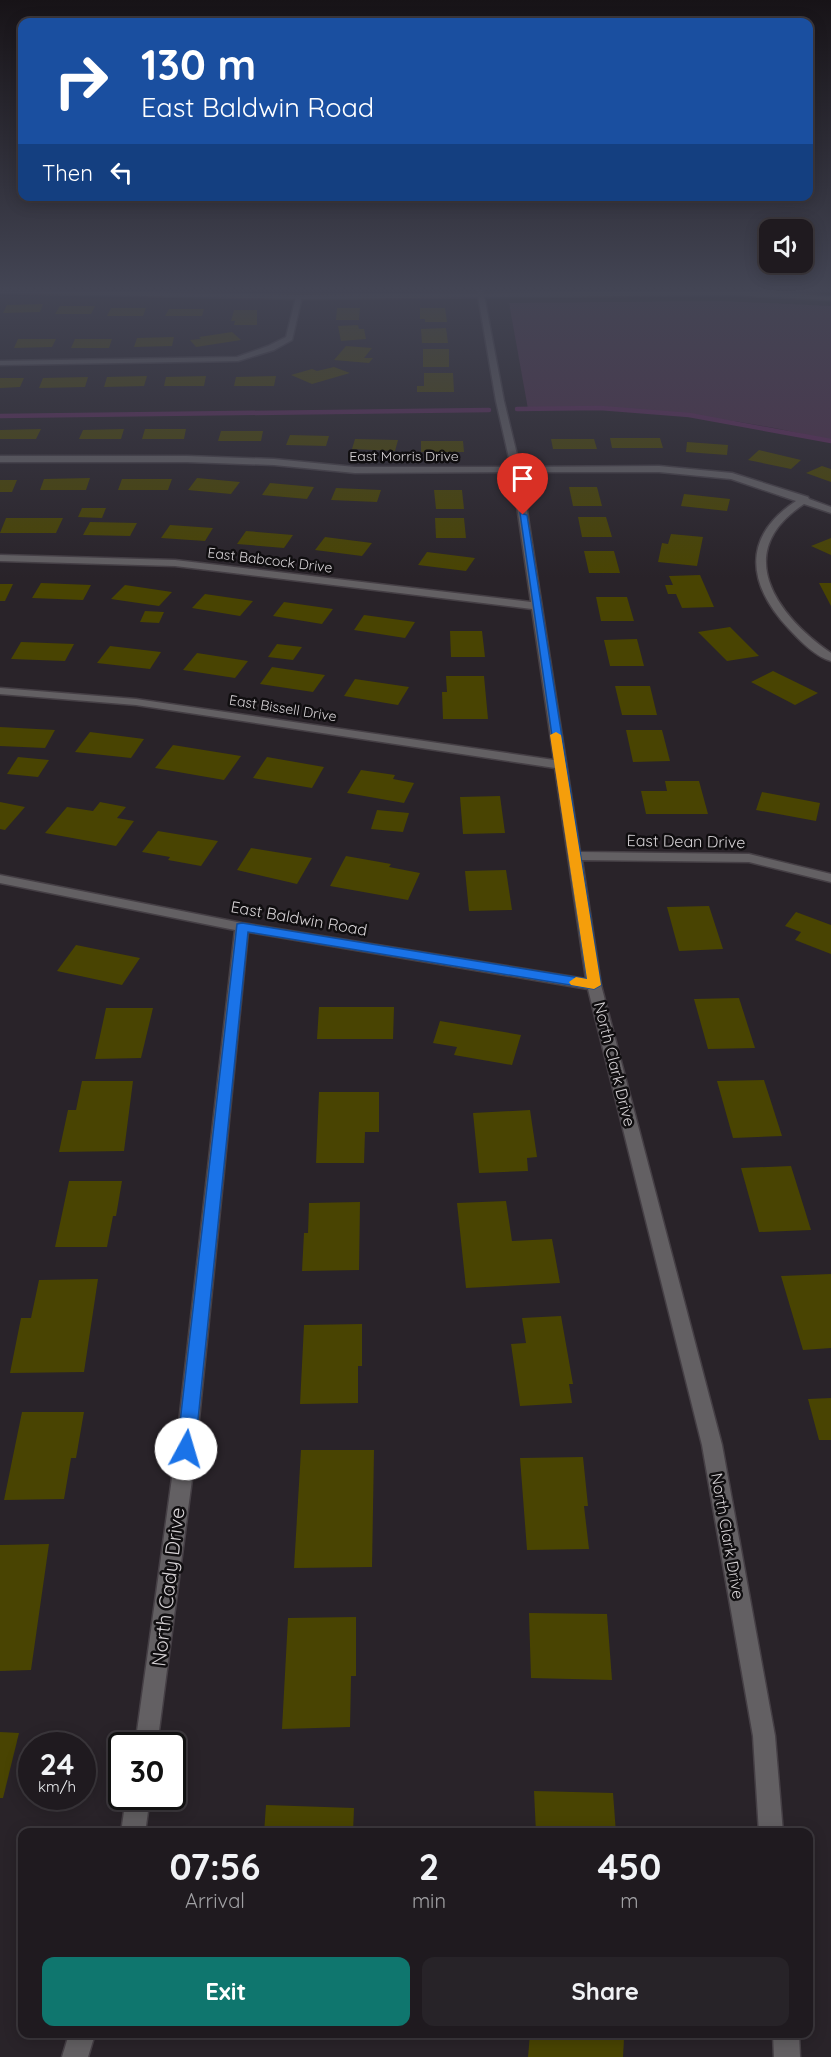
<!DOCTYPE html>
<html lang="en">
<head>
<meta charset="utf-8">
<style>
  :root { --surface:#1f1a1f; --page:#272328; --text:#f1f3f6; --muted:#a1a1a4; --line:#3c383d; --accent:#0f766e }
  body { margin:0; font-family:Quicksand,sans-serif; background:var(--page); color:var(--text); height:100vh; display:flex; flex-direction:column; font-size:22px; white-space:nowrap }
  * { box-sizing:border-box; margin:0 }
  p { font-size:20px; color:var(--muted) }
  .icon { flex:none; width:33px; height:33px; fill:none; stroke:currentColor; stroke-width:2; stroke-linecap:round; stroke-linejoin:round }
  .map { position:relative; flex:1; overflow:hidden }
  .drawer { position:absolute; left:18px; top:1828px; width:795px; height:210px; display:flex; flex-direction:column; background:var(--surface); border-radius:12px; box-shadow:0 3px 15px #0003,0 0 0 2px var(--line) }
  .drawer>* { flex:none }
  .hud { position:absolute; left:18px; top:18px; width:795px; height:183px; border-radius:12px; box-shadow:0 3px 15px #0003,0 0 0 2px var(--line); background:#1a4fa0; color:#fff; overflow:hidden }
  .tools { position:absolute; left:759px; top:219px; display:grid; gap:12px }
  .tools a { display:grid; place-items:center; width:54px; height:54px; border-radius:12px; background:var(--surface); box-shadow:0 3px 15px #0003,0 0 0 2px var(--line); font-size:30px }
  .speed { position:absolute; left:18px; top:1732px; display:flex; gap:12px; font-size:30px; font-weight:700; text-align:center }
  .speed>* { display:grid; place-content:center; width:78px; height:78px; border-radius:50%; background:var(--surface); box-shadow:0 3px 15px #0003,0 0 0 2px var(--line); line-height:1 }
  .speed small { font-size:15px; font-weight:400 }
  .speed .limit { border:3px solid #111; border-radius:9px; background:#fff; color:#111 }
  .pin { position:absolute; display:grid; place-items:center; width:51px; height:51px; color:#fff; margin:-62px -26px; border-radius:50% 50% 50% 0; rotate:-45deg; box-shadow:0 0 6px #0007 }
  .pin .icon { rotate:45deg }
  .me { position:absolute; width:66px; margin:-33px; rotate:6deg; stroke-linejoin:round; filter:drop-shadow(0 0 4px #0008) }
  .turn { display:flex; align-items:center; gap:21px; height:126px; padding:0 24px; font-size:27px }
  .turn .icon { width:78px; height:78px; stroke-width:2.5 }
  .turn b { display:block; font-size:42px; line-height:51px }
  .then { display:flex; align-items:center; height:57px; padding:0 24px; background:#0003; gap:12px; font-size:22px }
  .eta { display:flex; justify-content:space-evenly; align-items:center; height:102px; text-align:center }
  .eta b { font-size:36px; font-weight:700; line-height:42px }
  .primary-button { display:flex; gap:12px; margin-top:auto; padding:12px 24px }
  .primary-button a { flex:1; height:69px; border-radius:12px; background:var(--accent); color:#fff; font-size:24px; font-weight:700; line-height:69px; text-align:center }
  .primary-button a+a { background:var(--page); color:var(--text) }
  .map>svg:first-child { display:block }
</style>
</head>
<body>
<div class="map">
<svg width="831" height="2057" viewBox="0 0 831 2057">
  <rect width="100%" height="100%" fill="#292329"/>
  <path fill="#4d2f4a" d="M721,301l110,5v135c-99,-26 -201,-34 -303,-32l-19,-106z"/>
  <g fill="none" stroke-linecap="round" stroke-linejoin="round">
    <g stroke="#5d2a59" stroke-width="4.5">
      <path d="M517,409l83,-1 89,7 142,26"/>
      <path d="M0,416l489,-6"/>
    </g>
  </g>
  <g fill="#494402">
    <path d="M43,304l-3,8 -37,1 4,-8z"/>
    <path d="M60,306h35l-4,8h-36z"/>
    <path d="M111,308h35l-3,8h-36z"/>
    <path d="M337,308h23l-1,12h-23z"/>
    <path d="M420,308h25l2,14h-22v-3h-5z"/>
    <path d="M169,309h35l-2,7h-37z"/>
    <path d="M234,310h23v15h-23l1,-4h-4z"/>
    <path d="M358,325l1,4h5l2,10 -25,2 -3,-15z"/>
    <path d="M446,328l2,15h-26l-1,-14z"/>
    <path d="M232,332l9,8 -45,7 -6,-7 11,-1 -2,-2z"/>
    <path d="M174,337l-2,9 -38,1 3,-9z"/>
    <path d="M18,339h38l-4,8 -38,1z"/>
    <path d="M75,339h37l-3,9h-38z"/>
    <path d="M346,346l26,2 -8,10h9l-4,5 -35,-3z"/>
    <rect x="423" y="349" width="26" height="18"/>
    <path d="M334,367l16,6 -38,11 -21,-9 21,-6 5,2z"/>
    <path d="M424,373h29l1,19h-37v-6h7z"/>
    <path d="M147,376l-3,10 -40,1 3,-10z"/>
    <path d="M206,376l-2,10h-40l2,-9z"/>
    <path d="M276,376l-2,10h-40l2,-9z"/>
    <path d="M88,377l-3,10 -46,1 4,-10z"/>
    <path d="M0,378h24l-4,9 -20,1z"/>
    <path d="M41,429l-5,10h-36v-9z"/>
    <path d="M124,429l-3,10h-42l4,-9z"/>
    <path d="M145,429h41l-2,10h-42z"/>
    <path d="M221,431h42l-2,10h-43z"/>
    <path d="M290,435l39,1 -3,10 -40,-1z"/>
    <path d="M610,438h50l3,10h-51z"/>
    <path d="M355,439l43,1 -3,11 -43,-2z"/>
    <path d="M551,439h43l3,10h-44z"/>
    <path d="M421,441h42l1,11h-43z"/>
    <path d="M687,442l41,3 -1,10 -41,-3z"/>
    <path d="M759,450l42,10 -10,9 -43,-9z"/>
    <path d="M822,466l9,3v13l-25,-9z"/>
    <path d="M90,478l-4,12h-46l4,-11z"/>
    <path d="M197,478l43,4 -9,12 -43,-4z"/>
    <path d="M122,479h50l-4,11h-50z"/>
    <path d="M0,480h17l-5,12h-12z"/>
    <path d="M270,483l44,4 -7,12 -45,-4z"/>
    <path d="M569,487h28l5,19h-29z"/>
    <path d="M336,488l45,2 -4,12 -46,-2z"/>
    <path d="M434,490h28l2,19h-28z"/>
    <path d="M684,494l46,5 -3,12 -46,-5z"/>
    <path d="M82,508h24l-4,10 -24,-1z"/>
    <path d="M578,517h28l6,20h-30z"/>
    <path d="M6,518h57l-7,15h-56z"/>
    <path d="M435,518h29l2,20h-30z"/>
    <path d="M90,522l47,1 -7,13 -47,-1z"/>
    <path d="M170,525l43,3 -8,13 -44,-3z"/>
    <path d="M246,531l47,4 -9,13 -47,-4z"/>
    <path d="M671,534l32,3 -6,29 -39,-4 4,-19 6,1z"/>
    <path d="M325,537l47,6 -10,13 -47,-6z"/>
    <path d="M831,538v17l-20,-9z"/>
    <path d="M584,551h30l6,22h-31z"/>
    <path d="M427,552l48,6 -9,13 -48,-6z"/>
    <path d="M700,575l14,32 -32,1 -6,-14h-8l-3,-9h8l-4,-9z"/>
    <path d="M41,583l50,2 -8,15 -51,-2z"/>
    <path d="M819,583h12v23z"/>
    <path d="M0,584h13l-8,17h-5z"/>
    <path d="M125,585l47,7 -13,14 -48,-7z"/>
    <path d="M205,594l48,7 -13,15 -48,-8z"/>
    <path d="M596,597h31l7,24h-33z"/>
    <path d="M284,602l49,7 -11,15 -49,-8z"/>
    <path d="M145,611l19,1 -5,11 -19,-1z"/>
    <path d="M364,615l51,7 -10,16 -51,-8z"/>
    <path d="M730,627l29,29 -32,5 -29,-29z"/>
    <path d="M450,631h32l3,26h-34z"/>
    <path d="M637,639l7,27h-34l-6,-26z"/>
    <path d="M21,642l53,2 -9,17 -54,-2z"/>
    <path d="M277,644l25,3 -9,13 -25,-3z"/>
    <path d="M110,646l51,6 -11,17 -53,-6z"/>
    <path d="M197,653l51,8 -13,17 -52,-8z"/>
    <path d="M272,667l53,8 -12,17 -53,-8z"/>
    <path d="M773,671l45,22 -23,12 -44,-23z"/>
    <path d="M446,676h38l4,43h-45l-1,-27h5z"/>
    <path d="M355,679l54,8 -11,18 -54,-9z"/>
    <path d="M615,686h35l7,29h-35z"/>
    <path d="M0,727l55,3 -10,18 -45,-2z"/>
    <path d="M626,730h36l8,31 -37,1z"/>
    <path d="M90,732l54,7 -13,19 -56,-6z"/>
    <path d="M173,745l68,11 -17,24 -69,-12z"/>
    <path d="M18,757l31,3 -11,17 -31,-3z"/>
    <path d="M267,757l57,10 -12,21 -59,-10z"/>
    <path d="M361,770l34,5 -2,4 21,4 -10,20 -57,-10z"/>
    <path d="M665,781h34l9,33h-62l-5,-23h26z"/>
    <path d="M762,792l58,11 -4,18 -60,-11z"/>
    <path d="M500,796l5,37 -42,1 -3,-37z"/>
    <path d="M0,802l25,5 -20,23 -5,-1z"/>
    <path d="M100,802l26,5 -9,11 17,3 -18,25 -71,-13 22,-26 26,4z"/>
    <path d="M377,810l32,3 -6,19 -32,-3z"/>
    <path d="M158,831l60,10 -17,25 -33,-6 2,-3 -28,-5z"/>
    <path d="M251,848l61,10 -15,26 -60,-14z"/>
    <path d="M346,856l45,8 -2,3 31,6 -12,27 -78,-14z"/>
    <path d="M506,870l6,40 -43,1 -4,-40z"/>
    <path d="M709,906l14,43 -44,2 -12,-44z"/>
    <path d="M796,912l35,13v29l-36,-14 6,-8 -16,-6z"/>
    <path d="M76,945l64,13 -18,27 -65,-14z"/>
    <path d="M739,998l16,50 -47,1 -14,-50z"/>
    <path d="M319,1007h75l-1,32h-76z"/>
    <path d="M106,1008h47l-12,50 -46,1z"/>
    <path d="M440,1021l81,14 -9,30 -58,-10 3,-8 -24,-4z"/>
    <path d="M764,1080l18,56 -49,2 -16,-57z"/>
    <path d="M82,1081h51l-9,70 -65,1 9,-42h8z"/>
    <path d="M319,1092h60v40h-14l-1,31h-48z"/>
    <path d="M530,1110l7,47 -10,1 1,13 -49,2 -6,-60z"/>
    <path d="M791,1166l20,64 -52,2 -18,-64z"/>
    <path d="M69,1181h53l-6,35h-3l-6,31h-52z"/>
    <path d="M506,1201l6,40 40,-2 8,44 -94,5 -9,-85z"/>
    <path d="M360,1202l-1,68 -57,1 2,-38h4l1,-30z"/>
    <path d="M831,1274v74l-28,2 -22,-74z"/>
    <path d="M98,1279l-14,93 -74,1 11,-55h10l8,-38z"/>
    <path d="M561,1316l12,68h-4l3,19 -52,3 -9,-62 15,-1 -4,-25z"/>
    <path d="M362,1324v42h-4v37l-58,1 4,-79z"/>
    <path d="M831,1398v42h-12l-11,-41z"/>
    <path d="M22,1412h62l-8,46h-5l-7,41 -60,1z"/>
    <path d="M301,1450h73l-2,117 -78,1z"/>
    <path d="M583,1457l5,49h-4l5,43 -62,1 -7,-92z"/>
    <path d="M49,1544l-18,126 -31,1v-126z"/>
    <path d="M529,1613l78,1 5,66 -81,-2z"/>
    <path d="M356,1617v59h-5l-1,51 -68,2 6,-111z"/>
    <path d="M0,1732l19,1 -16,65h-3z"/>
    <path d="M534,1791l79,2 3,40h-80z"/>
    <path d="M266,1805l88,3 -1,25h-89z"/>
    <path d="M530,2034h67l27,5 -1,18h-95z"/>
  </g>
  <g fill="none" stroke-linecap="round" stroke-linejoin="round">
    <defs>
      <g id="minor">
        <path d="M477,290h6l21,111 16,66 139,-1 73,7 76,24 1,2 22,8v6l-27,-9c-73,48 -28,111 27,149v8c-15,-4 -30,-19 -41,-31 -42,-44 -50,-92 6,-129l-65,-22 -72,-7h-138l59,380 169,2 82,20v8l-82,-20 -167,-2 19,125 121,460 53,291 8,97h-24l-6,-97 -51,-291 -114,-456 -340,-57 -52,517 -39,297h-22l41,-297 59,-519 -235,-47v-8l242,48 344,56 -31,-211 -419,-63 -136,-11v-6l136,11 418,61 -22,-151 -357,-43 -175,-5v-6l175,5 356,42 -19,-130 -157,1 -81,-8 -87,-3h-187v-6h187l87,3 81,8h156l-15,-66z"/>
        <path d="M299,295l3,2 -10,43 -18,10 -36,11 -238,4v-4l237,-4 31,-11 18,-9 10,-40z"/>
        <path d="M126,1797h24l-5,36h-24z"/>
        <path d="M69,2034h26l-7,23h-26z"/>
        <path d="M773,2034h26l1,23h-26z"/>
      </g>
      <path id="tertiary" d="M0,290l299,5 432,-4 100,5v4l-100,-5 -432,4 -299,-6z"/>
    </defs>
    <use href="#minor" stroke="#453f45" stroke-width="3"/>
    <use href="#tertiary" stroke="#453f45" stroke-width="3"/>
    <use href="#minor" fill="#636063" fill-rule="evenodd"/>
    <use href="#tertiary" fill="#636063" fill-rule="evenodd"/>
  </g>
  <linearGradient id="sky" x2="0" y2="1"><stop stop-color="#171317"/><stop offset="0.5" stop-color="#434554"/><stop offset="1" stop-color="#434554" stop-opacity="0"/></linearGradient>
  <rect width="831" height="578" fill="url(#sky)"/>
  <path fill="#1a73e8" stroke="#114b97" stroke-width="1.5" d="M520,513l7,2 74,470 -7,4 -346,-57 -53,517 -3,5 -6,3 -6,-3 -3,-5 60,-525 5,-1 345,56z"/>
  <path fill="#f59e0b" d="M556,732l5,3 40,250 -7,4 -23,-4 -2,-3 7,-5 11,2 -37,-244z"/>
  <g text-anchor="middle" stroke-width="5" stroke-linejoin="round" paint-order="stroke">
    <g font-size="14" fill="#d7d3d6" stroke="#100e10">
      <text x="404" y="461">East Morris Drive</text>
      <text transform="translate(270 560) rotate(7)" y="5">East Babcock Drive</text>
      <text transform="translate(283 708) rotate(9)" y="5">East Bissell Drive</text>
    </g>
    <g font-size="16" fill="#d7d3d6" stroke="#100e10">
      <text transform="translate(686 841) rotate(1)" y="6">East Dean Drive</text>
      <text transform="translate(299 918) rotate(10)" y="6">East Baldwin Road</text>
      <text transform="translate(615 1064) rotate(76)" y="6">North Clark Drive</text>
      <text transform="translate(728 1536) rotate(80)" y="6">North Clark Drive</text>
    </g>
    <g font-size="20" fill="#d7d3d6" stroke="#100e10">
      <text transform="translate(168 1587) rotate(-83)" y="7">North Cady Drive</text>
    </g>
  </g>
</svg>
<div class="tools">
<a><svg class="icon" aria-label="sound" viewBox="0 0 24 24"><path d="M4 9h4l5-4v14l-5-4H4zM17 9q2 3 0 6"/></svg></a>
</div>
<div class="speed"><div>24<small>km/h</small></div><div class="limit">30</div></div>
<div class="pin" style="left:523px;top:515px;background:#d93025"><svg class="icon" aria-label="arrive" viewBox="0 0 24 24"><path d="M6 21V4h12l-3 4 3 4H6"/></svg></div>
<svg class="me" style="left:186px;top:1449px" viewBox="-20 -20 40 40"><circle r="19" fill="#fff"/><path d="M0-13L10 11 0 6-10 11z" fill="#1a73e8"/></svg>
<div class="hud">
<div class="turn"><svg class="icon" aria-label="right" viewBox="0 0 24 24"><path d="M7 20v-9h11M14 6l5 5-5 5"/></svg><div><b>130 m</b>East Baldwin Road</div></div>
<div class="then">Then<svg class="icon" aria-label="left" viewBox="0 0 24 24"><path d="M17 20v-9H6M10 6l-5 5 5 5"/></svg></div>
</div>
<section class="drawer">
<div class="eta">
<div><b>07:56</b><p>Arrival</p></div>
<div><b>2</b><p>min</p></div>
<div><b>450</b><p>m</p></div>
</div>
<div class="primary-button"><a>Exit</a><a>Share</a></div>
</section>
</div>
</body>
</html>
